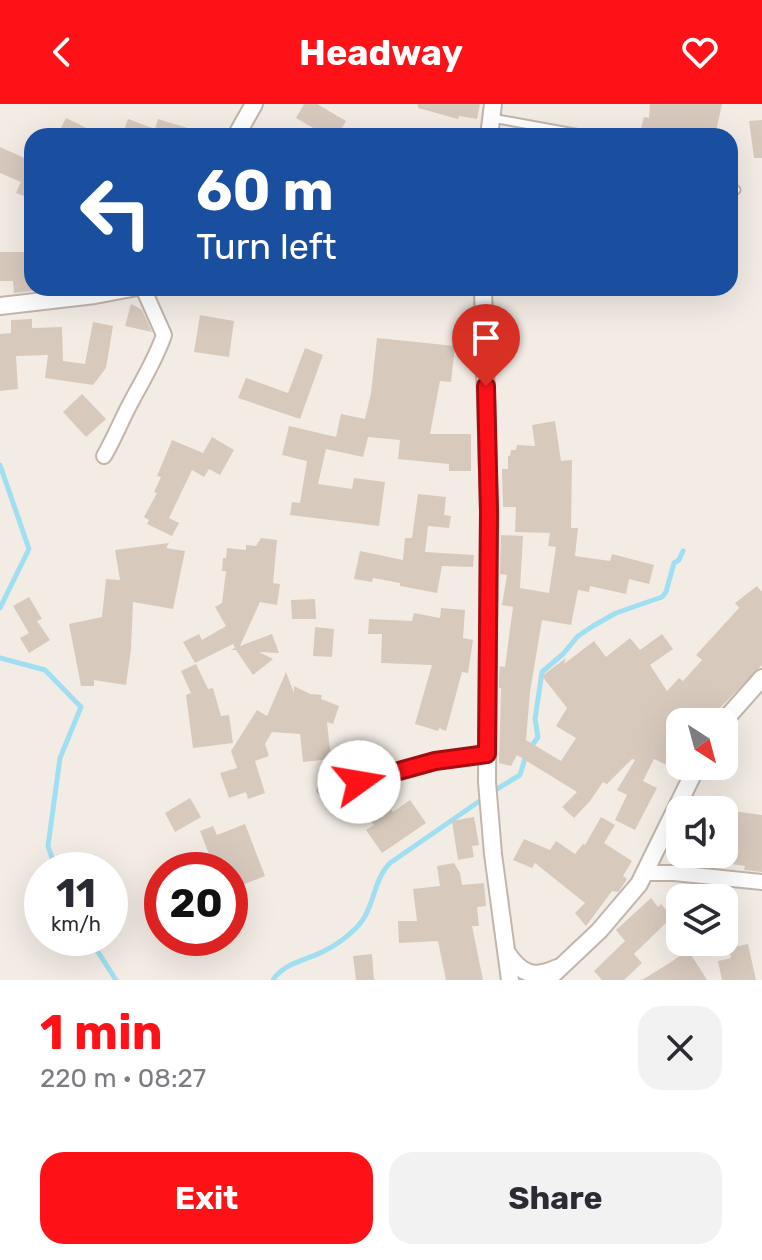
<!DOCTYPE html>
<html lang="en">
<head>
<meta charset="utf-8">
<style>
  :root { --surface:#fff; --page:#f2f2f3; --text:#2b2b33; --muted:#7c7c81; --accent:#fe1218 }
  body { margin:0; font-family:Rubik,sans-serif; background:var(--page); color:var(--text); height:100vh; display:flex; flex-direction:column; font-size:30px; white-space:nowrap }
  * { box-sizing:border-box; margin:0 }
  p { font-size:26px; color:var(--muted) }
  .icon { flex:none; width:44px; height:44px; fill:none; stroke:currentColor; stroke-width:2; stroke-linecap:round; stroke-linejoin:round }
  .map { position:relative; height:876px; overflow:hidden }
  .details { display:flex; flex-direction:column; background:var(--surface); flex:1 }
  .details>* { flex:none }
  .top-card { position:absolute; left:24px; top:24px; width:714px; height:168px; border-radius:24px; box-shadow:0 8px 32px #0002; background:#1a4fa0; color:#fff; overflow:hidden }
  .needle { width:52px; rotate:144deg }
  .fabs { position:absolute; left:666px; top:604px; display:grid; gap:16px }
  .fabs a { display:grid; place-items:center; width:72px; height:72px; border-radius:16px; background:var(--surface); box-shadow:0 8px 32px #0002; font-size:40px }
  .speed { position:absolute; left:24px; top:748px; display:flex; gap:16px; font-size:40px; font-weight:700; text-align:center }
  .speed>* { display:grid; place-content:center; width:104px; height:104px; border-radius:50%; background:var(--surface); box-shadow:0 8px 32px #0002; line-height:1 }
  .speed small { font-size:20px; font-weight:400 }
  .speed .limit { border:12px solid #d22; background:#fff; color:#111 }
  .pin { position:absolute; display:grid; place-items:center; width:68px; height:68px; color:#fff; margin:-82px -34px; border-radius:50% 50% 50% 0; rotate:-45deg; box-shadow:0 0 8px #0007 }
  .pin .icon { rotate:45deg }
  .me { position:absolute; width:88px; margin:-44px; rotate:77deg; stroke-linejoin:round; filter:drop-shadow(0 0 6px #0008) }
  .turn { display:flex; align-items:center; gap:28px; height:168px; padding:0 40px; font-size:36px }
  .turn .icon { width:104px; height:104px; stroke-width:2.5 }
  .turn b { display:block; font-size:56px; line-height:68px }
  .round { display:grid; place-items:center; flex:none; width:84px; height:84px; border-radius:24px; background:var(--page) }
  .overview { display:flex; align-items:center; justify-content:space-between; height:136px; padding:0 40px }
  h1 { font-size:48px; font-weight:700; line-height:60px; color:var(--accent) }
  .cta { display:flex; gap:16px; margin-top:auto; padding:16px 40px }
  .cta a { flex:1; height:92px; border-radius:24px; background:var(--accent); color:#fff; font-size:32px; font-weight:700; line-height:92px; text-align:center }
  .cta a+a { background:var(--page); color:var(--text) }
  header { display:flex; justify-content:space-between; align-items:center; height:104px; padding:0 40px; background:var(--accent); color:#fff; font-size:36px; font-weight:700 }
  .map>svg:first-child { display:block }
</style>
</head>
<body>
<header><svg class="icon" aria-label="back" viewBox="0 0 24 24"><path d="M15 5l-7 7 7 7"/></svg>Headway<svg class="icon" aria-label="heart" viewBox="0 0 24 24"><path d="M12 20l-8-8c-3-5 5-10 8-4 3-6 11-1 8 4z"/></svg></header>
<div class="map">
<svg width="762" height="876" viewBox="0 0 762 876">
  <rect width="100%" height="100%" fill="#f3ece5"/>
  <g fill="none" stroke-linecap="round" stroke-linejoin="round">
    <g stroke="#a0dff1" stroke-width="5">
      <path d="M0,361l29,84 -29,59"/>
      <path d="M0,554l45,12 36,37 -21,51 -12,88 8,24"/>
      <path d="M531,643l7,-10 -3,-18 7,-47 21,-18 15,-18 15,-10 23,-13 46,-16 4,-5 8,-29 5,-3 4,-9"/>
      <path d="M492,688l28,-17 6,-20"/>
      <path d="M89,834l27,42"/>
      <path d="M273,876c11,-18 36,-20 53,-30 10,-5 22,-14 30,-22 19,-18 16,-47 34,-65l94,-65"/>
    </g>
  </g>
  <g fill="#d8c9bd">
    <path d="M304,0h13l29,17 -9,15h-10l-31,-18z"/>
    <path d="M418,0h62l-3,15 -18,-3 -1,3 -40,-11z"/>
    <path d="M650,0h72l-7,32h-76l5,-19 5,1z"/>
    <path d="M66,14l37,18h-46z"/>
    <path d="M128,15l27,10 3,-10 46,14 -1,3h-81z"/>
    <path d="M762,16v38h-8l-5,-37z"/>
    <path d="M0,43l29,13 3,-5v44l-16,-6 5,-11 -21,-9z"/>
    <path d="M0,148h32l1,39 -19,2 -1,-12h-13z"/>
    <path d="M131,200l11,6 10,22 -27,-6z"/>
    <path d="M200,211l34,6 -5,36 -35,-5z"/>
    <path d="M32,215v9l30,-1 1,34 22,3 8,-42 20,4 -7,42 -13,17 -48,-7 3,-23 -32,1 2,33 -18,2v-57l11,-1v-13z"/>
    <path d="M377,234l78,8 -4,36 -11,-1 -10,53h41v37h-22v-7l-51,-5 2,-19 -32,-3 -5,20 -37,-8 -8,35 34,5 2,-11 31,4 -6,44 -89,-11 2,-13 8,1 7,-42 -25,-6 7,-29 47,11 5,-23 24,5 6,-26z"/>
    <path d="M305,244l18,7 -23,64 -62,-21 8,-20 42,15z"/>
    <path d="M82,290l24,25 -20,18 -23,-25z"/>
    <path d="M555,317l6,40 11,-1 -1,68h7l-3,28 35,5 2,-7 42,11 -5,19 -20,-5 -3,15 -36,-8 -1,6 -11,-2 -7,35 -29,-5 -12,72 -4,48 35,21 15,-23 -20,-12 11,-18 -25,-32 24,-18 -2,6 30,-23 12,16 24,-19 10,12 22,-16 11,15 -23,16 17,26 12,-13 4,3 19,-21 -6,-5 43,-47 -4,-5 22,-17 5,6v73l-44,45 -6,12h-32v8l-9,13 9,5 -9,19 -17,-8 -11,22 14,7 -22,42 -20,-10 12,-25 -10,-5 18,-30 -3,-1 -25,25 -4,-2 -13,19 -16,17 -12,-11 15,-15 -60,-37 -6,11 -12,-3 2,-75h-2v-12l1,-10 5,1 8,-60 -11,-2 5,-30 -7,-1 1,-39 22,1 -3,52 29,5 7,-46 -8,-1 2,-13 -35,-1 1,-25h-13l-1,-38h6v-13h2l1,-6h5l1,-5 18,1 -3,-21z"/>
    <path d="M212,333l22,13 -14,25 -11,-6 -5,8 -12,-7 -23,48 10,5 -7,13 -25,-12 2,-4 -5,-3 13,-24 -3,-1 7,-15 -4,-1 15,-36 31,13z"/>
    <path d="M418,390l28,3 -2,18 7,1 -2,12 -21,-2 -3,26 49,3 -1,12 -31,-1 -5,27 -37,-7v-3l-27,-5 -1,4 -18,-3 6,-28 43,9 2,-22h7z"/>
    <path d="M261,434l16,2 -4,43 7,1 -3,21 -17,-3 -20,44 32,-12 7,19 -20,-1 14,7 -20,16 -17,-25h-5l4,-2 -2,-4 -38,19 -12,-21 16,-8 3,6 24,-14 -11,-19 7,-4 4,-32h-4l1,-13h3l1,-10 19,2v-5l10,1z"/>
    <path d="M169,439l-3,5 19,3 -12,58 -40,-7 -2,47 -5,36 -32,-5v6h-13l-12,-62 33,-7 4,-38 14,1 -5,-30z"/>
    <path d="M29,493l13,22 -5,2 13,19 -21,13 -9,-15 9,-5 -16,-27z"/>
    <path d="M315,495l1,20h-24l-1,-19z"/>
    <path d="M441,504l24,2 -2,28 10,2 -5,33 -6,-1 -16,59 -7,-3 -1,3 -23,-7 17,-59 -51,-2 1,-29h-14l1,-15 43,2 2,-8 26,5z"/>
    <path d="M315,523l19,2 -2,28 -19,-1z"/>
    <path d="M196,560l12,25 5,-1 8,28 8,-1 4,28 -40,5 -7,-53 5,-2 -10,-22z"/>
    <path d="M286,568l8,21v-7l16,8 12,1 -1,4 18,7 -6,18 -6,-2 4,37 -28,3 -3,-28 -28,-2 -7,12 4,12 -14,5 10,32 -17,6 -2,-7 -17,6 -9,-25 17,-5 -6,-17 26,-41 10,6z"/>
    <path d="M190,694l11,19 -26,15 -10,-19z"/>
    <path d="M410,696l16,23 -44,30 -16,-23 8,-5 -3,-4 19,-13 3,4z"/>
    <path d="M726,706l36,5v57l-18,-2 1,-4 -21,-3z"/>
    <path d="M474,713l5,28 -7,1 2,11 -16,3 -6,-39z"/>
    <path d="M601,713l14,8 -11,18 28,18 -9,15 4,3 -5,8 -4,5 -6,-1 -26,35 -11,-13 10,-10 -50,-40 -3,5 -19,-8 11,-21 26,11 6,-9 19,13 8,-10 2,1z"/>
    <path d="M245,720l20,52 -35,14v-20h-53v-2l33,-11 -10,-26 13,-5 4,9z"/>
    <path d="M454,759l6,10 2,12 22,-2 2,23 -9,1 2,19h-7l11,54h-37l-8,-39 -39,2 -1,-22h19l-4,-32 27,-3 -3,-20z"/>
    <path d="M651,794l7,9 3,-3 11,13 -38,37 8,9 -18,17h-22l-8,-9 31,-30 -9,-11z"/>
    <path d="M748,840l8,36h-34l-4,-19 13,-3 -2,-10z"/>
    <path d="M688,846l19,30h-65l29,-18z"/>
    <path d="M372,850l2,26h-18l-3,-24z"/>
  </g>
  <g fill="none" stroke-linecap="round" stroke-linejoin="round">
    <defs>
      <g id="service">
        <path d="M492,14l99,18"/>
        <path d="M730,83l6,3"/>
        <path d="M322,686l60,-12 53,-17 52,-7"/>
      </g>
      <g id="minor">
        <path d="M104,352c10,-17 17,-35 26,-52 12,-23 25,-43 34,-69l-21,-47"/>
        <path d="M645,769h29l88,9"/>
      </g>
      <g id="tertiary">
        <path d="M236,32l18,-32"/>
        <path d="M489,32l4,-32"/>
        <path d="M483,184l6,224 -2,270 6,72 17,126"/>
        <path d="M0,202l95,-11 37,-7"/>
        <path d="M723,618l39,-44"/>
        <path d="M507,849c14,21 27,26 50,15"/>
        <path d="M547,876l52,-49 40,-47 58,-118"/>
      </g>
    </defs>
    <use href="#service" stroke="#c2b5ab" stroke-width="11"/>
    <use href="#minor" stroke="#c2b5ab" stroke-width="18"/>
    <use href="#tertiary" stroke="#c2b5ab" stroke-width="20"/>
    <use href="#service" stroke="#fff" stroke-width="7"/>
    <use href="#minor" stroke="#fff" stroke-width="14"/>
    <use href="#tertiary" stroke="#fff" stroke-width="16"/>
  </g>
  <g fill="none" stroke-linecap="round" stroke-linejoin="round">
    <defs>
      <path id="route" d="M359,678l76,-21 52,-7 2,-242 -3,-126"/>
    </defs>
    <use href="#route" stroke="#a50c10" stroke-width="20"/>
    <use href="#route" stroke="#fe1218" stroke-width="14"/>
  </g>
</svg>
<div class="fabs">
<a><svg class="needle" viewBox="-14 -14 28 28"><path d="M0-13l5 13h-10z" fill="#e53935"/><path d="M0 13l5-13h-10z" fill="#7c7c81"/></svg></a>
<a><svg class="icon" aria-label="sound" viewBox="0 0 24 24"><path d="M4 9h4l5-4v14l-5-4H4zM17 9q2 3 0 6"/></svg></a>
<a><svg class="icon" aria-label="layers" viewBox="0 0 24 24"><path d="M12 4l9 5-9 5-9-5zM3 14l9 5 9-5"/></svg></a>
</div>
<div class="speed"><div>11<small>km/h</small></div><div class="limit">20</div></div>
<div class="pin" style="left:486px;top:282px;background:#d93025"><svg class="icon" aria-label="arrive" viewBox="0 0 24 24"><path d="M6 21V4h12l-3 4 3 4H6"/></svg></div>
<svg class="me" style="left:359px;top:678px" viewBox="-20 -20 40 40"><circle r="19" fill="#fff"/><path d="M0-13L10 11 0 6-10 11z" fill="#fe1218"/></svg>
<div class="top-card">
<div class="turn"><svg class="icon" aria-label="left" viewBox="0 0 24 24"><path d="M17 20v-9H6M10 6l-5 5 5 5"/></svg><div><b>60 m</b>Turn left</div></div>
</div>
</div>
<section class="details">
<div class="overview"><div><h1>1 min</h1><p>220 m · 08:27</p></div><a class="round"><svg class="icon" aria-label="close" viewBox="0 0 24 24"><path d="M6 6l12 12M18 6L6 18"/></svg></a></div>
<div class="cta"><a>Exit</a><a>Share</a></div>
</section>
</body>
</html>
